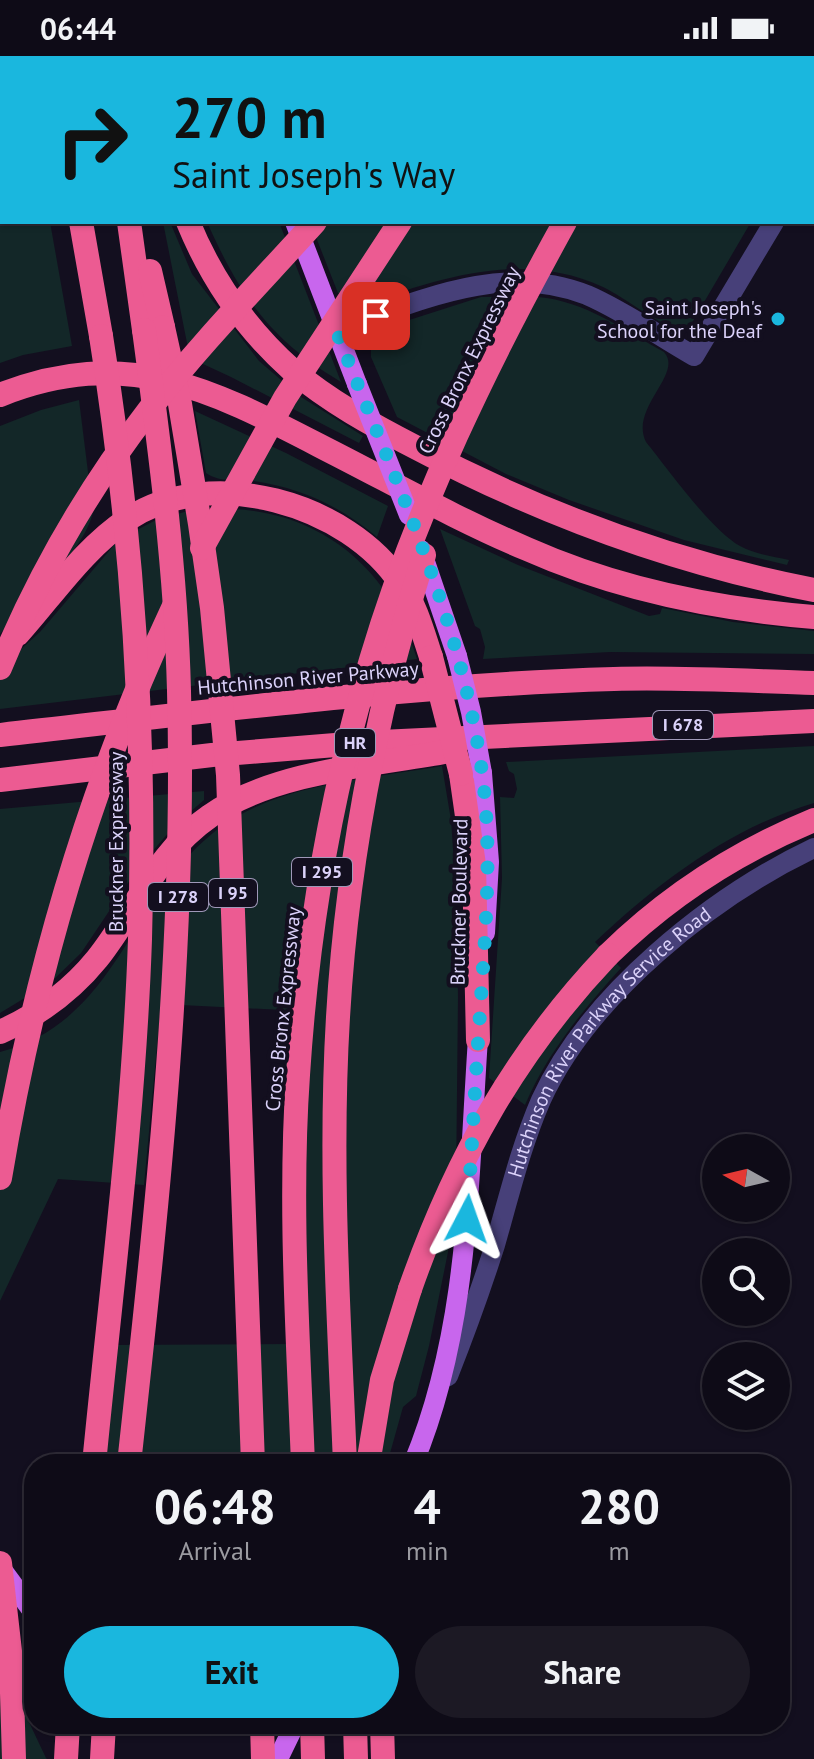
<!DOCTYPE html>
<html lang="en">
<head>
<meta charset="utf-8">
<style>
  :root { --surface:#0e0b17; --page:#1c1924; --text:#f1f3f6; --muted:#9b9ba1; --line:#2e2b36; --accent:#1ab7de }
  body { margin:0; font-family:"PT Sans",sans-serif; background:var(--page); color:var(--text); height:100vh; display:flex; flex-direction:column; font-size:30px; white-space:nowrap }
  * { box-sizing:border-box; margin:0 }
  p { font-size:26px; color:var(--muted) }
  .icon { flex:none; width:44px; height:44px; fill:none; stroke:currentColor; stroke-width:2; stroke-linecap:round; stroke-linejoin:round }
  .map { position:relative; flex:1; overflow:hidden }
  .drawer { position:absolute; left:24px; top:1398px; width:766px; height:280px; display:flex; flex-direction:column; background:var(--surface); border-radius:32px; box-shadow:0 2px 6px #0004,0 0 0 2px var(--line) }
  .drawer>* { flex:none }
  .hud { position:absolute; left:0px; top:0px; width:814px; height:168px; box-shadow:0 2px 6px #0004,0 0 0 2px var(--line); background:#1ab7de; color:#111; overflow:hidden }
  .needle { width:52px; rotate:278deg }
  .buttons { position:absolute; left:702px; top:1078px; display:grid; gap:16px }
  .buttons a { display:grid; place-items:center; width:88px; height:88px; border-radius:50%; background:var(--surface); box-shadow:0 2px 6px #0004,0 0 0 2px var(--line); font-size:40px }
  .pin { position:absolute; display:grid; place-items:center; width:68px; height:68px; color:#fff; margin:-34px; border-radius:16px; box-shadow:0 4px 12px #0006 }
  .me { position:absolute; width:88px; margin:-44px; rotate:4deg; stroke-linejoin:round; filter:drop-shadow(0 0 6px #0008) }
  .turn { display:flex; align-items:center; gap:28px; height:168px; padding:0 40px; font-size:36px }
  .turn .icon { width:104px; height:104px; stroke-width:2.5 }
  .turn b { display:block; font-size:56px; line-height:68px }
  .eta { display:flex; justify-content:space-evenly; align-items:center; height:136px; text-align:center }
  .eta b { font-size:48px; font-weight:800; line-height:56px }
  .cta { display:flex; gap:16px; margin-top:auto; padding:16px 40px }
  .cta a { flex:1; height:92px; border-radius:48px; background:var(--accent); color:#111; font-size:32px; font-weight:800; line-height:92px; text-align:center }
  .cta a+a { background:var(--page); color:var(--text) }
  .status { display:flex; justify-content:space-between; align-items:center; height:56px; padding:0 40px; background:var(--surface); direction:ltr }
  .status svg { height:22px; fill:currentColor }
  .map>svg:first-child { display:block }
</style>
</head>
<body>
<div class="status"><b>06:44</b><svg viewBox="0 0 49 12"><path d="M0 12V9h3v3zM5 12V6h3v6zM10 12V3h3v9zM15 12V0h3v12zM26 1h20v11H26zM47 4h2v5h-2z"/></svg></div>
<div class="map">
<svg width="814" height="1703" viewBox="0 0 814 1703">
  <rect width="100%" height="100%" fill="#130f1f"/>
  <g fill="#132728">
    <path d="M0,0l14,2h-12v164h48l22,124 -49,9 -23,8z"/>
    <path d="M163,166h7l22,52 67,87 42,36 62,39 -4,7 -128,-66 -41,-19z"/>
    <path d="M207,166h72l62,160c-71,-42 -101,-86 -134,-160z"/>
    <path d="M310,166h441l-58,99 -9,10c-23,-4 -58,-33 -81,-44 -83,-38 -166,-8 -246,20l-19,-14z"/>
    <path d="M481,241c19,0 38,-1 57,0 47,4 86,33 126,55 20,22 -35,56 -18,90 22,27 65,88 94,104 14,8 32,10 49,14l-2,5 -103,-25 -115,-40 -63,-26 -109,-57 -26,-60v-8l8,-9 -4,-9z"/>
    <path d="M79,344l14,112c-8,38 -66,90 -93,122v-208l41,-16z"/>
    <path d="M195,355l91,42 102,53 -11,31c-37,-31 -76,-49 -123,-56 -18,-2 -33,2 -48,-8z"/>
    <path d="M233,453c91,4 159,63 184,150l-417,50v-41l40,-36 75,-88 16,-11 27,-14 34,-9z"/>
    <path d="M440,473l78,36 131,51 11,-2 2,-6 71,14 81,9v23l-204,-2 -127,7 2,-12 -5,-18 -5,-3z"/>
    <path d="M814,690v57c-84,25 -156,80 -219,139l26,26c-38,42 -74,85 -96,137l-36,-27 13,-200 -2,-81 14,1 3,-9 -3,-15 -5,-3 -3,-9z"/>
    <path d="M442,710l9,54 5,72 2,105 -2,188 -8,67 -19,94 -13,50 -13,11 -16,57h-282l8,-119 181,-1 -10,-334 -123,-6 -17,181 -86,-6 -58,122v-249c121,-32 130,-160 221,-225 60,-44 149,-48 221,-61z"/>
    <path d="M204,735v9l-28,24 -38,44 -57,85 -30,29 -51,31v-204z"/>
    <path d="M0,1605l46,97 1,1h-47z"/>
  </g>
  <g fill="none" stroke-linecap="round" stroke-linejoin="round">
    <g stroke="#474079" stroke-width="20">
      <path d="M812,102l2,-3"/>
      <path d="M336,274c81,-28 165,-69 251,-35 37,16 72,41 107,61l80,-134"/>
      <path id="s1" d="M448,1320c17,-43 33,-87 47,-131 14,-49 26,-99 46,-145 48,-105 170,-203 273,-252"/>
    </g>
    <g stroke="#c866ed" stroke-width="20">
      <path d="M230,0l1,2"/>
      <path d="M295,166l62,162"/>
      <path d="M421,494l36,106"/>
      <path d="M482,717l7,89 -4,71"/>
      <path d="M413,1408c58,-139 55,-291 66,-440"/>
      <path d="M0,1511l34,46"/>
      <path d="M278,1703l17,-35"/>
    </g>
    <g stroke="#ec5b92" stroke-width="24">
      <path d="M47,0l1,2"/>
      <path d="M94,0v2"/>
      <path d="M140,0v2"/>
      <path d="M461,2l2,-2"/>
      <path d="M522,2l1,-2"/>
      <path d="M666,2l1,-2"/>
      <path d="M81,166l20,114"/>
      <path d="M129,166l15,108"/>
      <path d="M188,166c23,56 58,107 104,148 37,31 80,55 123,77 125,66 260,116 399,143"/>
      <path d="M150,215l13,56"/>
      <path d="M0,339c128,-51 214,-4 326,54 67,34 132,71 201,100 90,40 189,60 287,68"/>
      <path d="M18,578c35,-39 66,-86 110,-115 83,-55 220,-16 273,65 15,22 22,49 30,73"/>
      <path d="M0,679c204,-23 409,-50 614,-56 67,-2 134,2 200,4"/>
      <path d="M461,718l13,91 4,175"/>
      <path d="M0,724l212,-25 148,-12 454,-22"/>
      <path d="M608,899c60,-59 128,-103 206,-135"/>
      <path d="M0,976c38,-17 71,-41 97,-73 39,-49 59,-106 113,-143 61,-44 167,-52 241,-65"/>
      <path d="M368,1408l14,-84 28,-91"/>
      <path d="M262,1668l1,35"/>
      <path d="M312,1668l1,35"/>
      <path d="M355,1668l1,35"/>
      <path d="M382,1668l1,35"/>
      <path d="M66,1703l2,-35"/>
    </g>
    <g stroke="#c866ed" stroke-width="20">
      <path d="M357,328l52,131"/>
      <path d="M457,600l14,56 11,61"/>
    </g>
    <g stroke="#ec5b92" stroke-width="24">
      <path d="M163,271l17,77 20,120 12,84 16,167 25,689"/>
      <path d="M202,492l83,-150 115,-176"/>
      <path d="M431,601l30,117"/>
      <path d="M0,612c38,-92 88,-179 149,-258 51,-66 110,-126 166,-188"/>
      <path d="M0,1122c33,-198 88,-390 174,-572"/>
      <path d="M410,1233c45,-128 104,-235 198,-334"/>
      <path d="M94,1408c17,-174 40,-349 46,-525 6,-202 -7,-403 -39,-603"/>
      <path d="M129,1408c28,-257 57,-513 50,-773 -3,-121 -19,-241 -35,-361"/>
      <path d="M303,1408c-5,-129 -14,-260 -5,-389 9,-140 32,-280 73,-415 45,-152 117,-299 194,-438"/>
      <path d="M345,1408c-6,-149 -16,-298 -7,-447 9,-156 40,-313 86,-462"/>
      <path d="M0,1507l11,97 3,99"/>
      <path d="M102,1703l2,-35"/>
    </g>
  </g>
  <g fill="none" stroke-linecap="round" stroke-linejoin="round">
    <path stroke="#1ab7de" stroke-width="14" stroke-dasharray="0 25.2" d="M376,260l-40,14c56,143 125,288 146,442 11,81 3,161 -2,242 -5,68 -8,137 -13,205"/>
  </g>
  <circle fill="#1ab7de" stroke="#130f1f" stroke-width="3" cx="778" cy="263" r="8"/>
  <g text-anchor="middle" stroke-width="8" stroke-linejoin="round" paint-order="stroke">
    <g fill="#130f1f" stroke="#9f98b8" stroke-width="2">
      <rect x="653" y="655" width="60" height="28" rx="6"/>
      <rect x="335" y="673" width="40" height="28" rx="6"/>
      <rect x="292" y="802" width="60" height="28" rx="6"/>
      <rect x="209" y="823" width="48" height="28" rx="6"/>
      <rect x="148" y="827" width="60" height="28" rx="6"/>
    </g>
    <g font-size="18" font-weight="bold" fill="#dbd2fa">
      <text x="683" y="675">I 678</text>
      <text x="355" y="693">HR</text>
      <text x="322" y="822">I 295</text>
      <text x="233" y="843">I 95</text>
      <text x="178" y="847">I 278</text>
    </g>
    <g font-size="20" fill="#dbd2fa" stroke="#130f1f" text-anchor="end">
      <text x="762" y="259">Saint Joseph's<tspan x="762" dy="23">School for the Deaf</tspan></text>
    </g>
    <g font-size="20" fill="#dbd2fa" stroke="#130f1f">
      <text transform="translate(469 304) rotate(-64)" y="7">Cross Bronx Expressway</text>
      <text transform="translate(308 622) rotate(-5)" y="7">Hutchinson River Parkway</text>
      <text transform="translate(116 786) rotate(-90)" y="7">Bruckner Expressway</text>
      <text transform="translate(459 846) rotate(-89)" y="7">Bruckner Boulevard</text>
      <text transform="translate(283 953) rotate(-84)" y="7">Cross Bronx Expressway</text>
      <text dy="7" stroke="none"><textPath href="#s1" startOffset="378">Hutchinson River Parkway Service Road</textPath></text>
    </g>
  </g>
</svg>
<div class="buttons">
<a><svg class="needle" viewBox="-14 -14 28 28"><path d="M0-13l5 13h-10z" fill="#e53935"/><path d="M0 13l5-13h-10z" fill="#9b9ba1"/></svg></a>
<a><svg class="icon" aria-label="search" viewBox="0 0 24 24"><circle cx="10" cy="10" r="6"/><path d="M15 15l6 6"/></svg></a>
<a><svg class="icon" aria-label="layers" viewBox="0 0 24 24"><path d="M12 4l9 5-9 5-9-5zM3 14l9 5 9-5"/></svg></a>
</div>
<div class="pin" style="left:376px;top:260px;background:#d93025"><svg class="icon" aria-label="arrive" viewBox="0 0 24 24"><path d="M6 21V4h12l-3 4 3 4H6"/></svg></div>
<svg class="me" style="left:467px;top:1163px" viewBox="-20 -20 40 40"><path d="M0-17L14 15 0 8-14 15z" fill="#1ab7de" stroke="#fff" stroke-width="4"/></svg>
<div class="hud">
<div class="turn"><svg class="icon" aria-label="right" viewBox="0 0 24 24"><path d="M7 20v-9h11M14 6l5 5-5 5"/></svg><div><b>270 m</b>Saint Joseph's Way</div></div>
</div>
<section class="drawer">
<div class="eta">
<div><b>06:48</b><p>Arrival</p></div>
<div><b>4</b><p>min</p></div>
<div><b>280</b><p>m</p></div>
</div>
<div class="cta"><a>Exit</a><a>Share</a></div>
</section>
</div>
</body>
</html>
